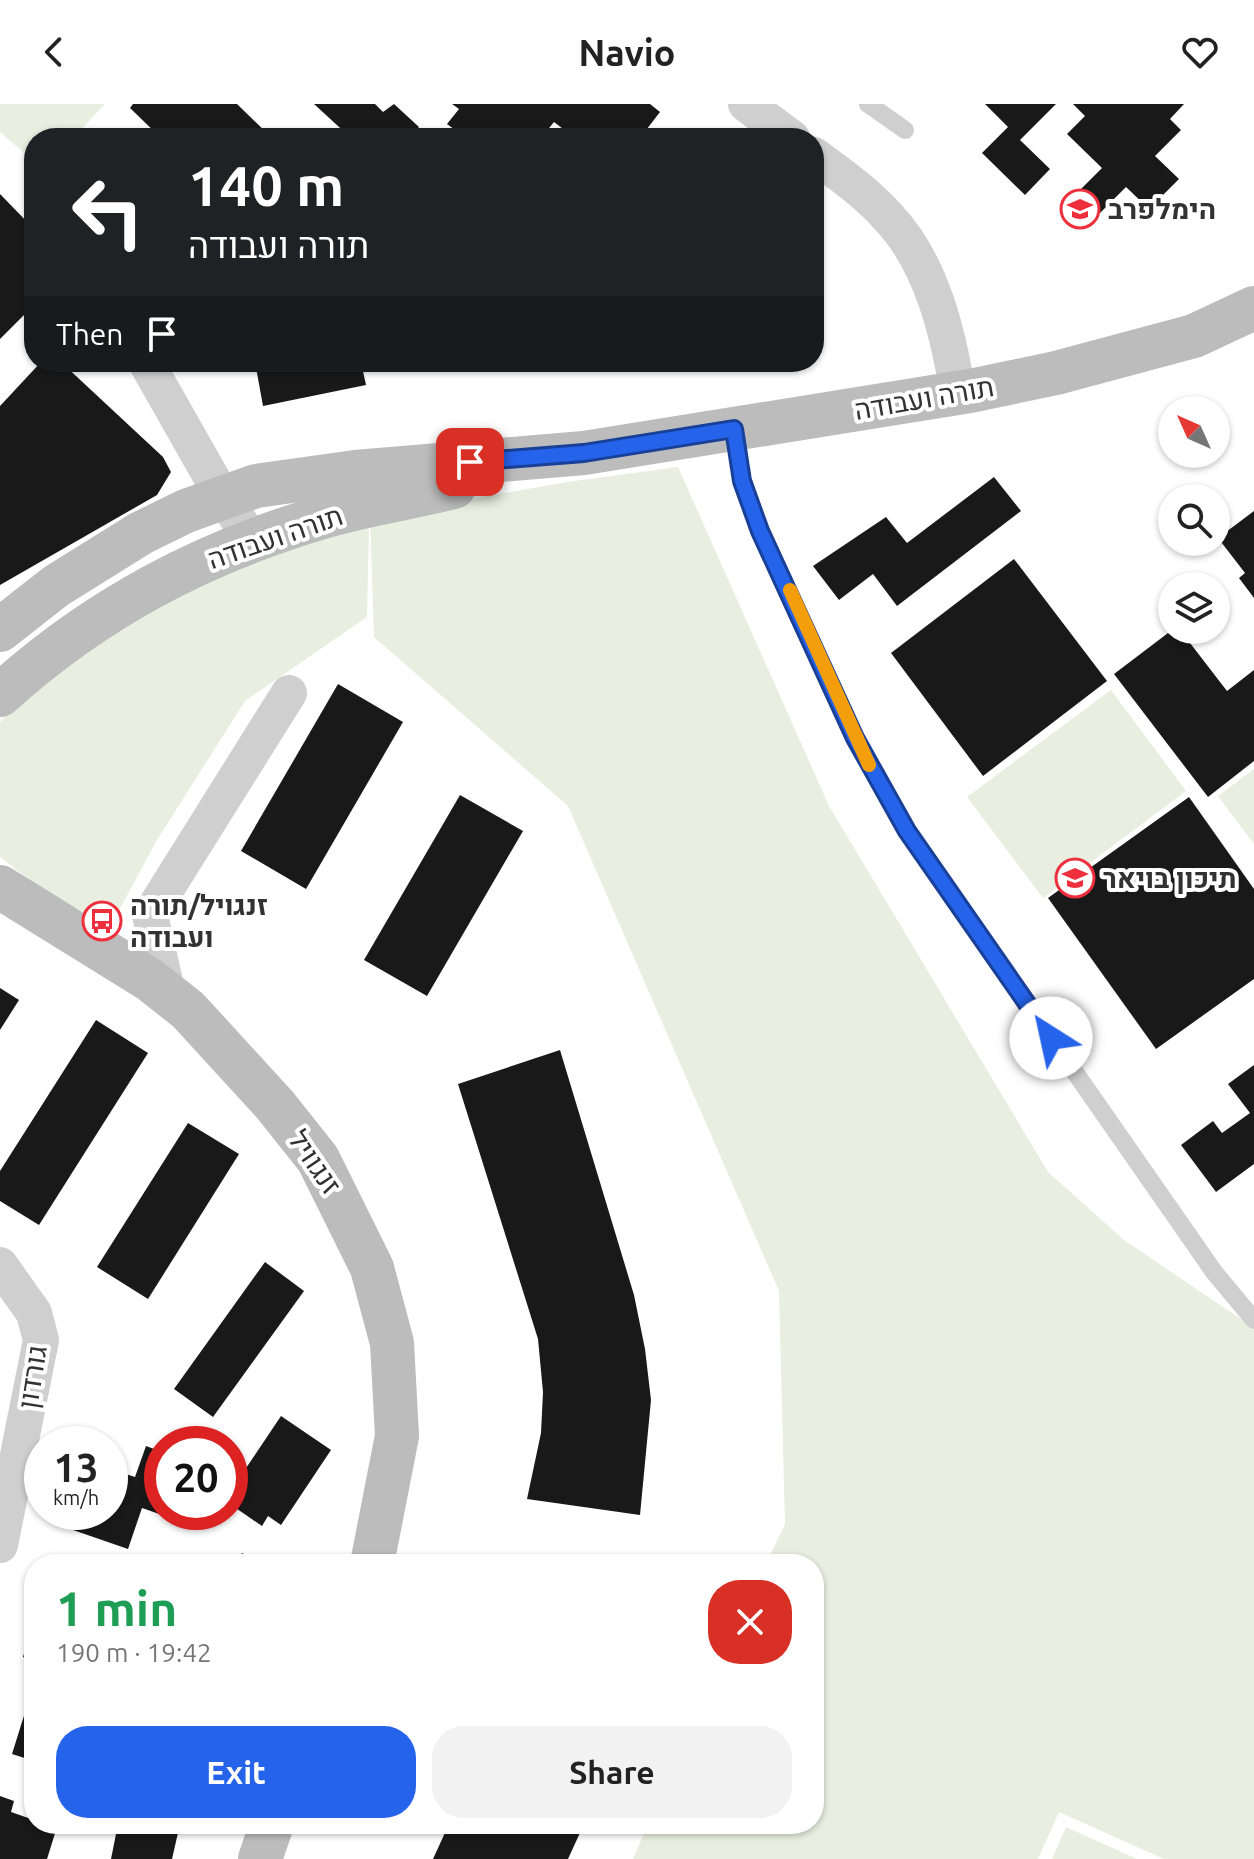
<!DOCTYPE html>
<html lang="en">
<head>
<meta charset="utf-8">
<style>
  :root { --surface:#fff; --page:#f2f2f2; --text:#222; --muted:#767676; --accent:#2563eb }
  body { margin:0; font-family:Ubuntu,Heebo,sans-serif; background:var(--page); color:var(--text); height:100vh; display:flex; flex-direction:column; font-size:30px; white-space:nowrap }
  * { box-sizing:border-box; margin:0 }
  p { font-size:26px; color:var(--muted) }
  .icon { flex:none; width:44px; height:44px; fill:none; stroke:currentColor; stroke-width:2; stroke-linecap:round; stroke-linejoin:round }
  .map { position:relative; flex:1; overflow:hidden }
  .side { position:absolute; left:24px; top:1450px; width:800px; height:280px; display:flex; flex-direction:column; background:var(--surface); border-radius:32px; box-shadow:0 2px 6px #0004 }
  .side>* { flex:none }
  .hud { position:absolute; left:24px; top:24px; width:800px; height:244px; border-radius:32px; box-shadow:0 2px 6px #0004; background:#202124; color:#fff; overflow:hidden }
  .needle { width:52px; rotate:315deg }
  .tools { position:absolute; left:1158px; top:292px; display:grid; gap:16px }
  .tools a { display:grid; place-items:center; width:72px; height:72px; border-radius:50%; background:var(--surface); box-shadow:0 2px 6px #0004; font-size:40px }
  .speed { position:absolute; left:24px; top:1322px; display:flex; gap:16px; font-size:40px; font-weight:700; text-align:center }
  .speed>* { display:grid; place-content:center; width:104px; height:104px; border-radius:50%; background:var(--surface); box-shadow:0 2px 6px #0004; line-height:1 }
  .speed small { font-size:20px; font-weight:400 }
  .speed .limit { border:12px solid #d22; background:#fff; color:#111 }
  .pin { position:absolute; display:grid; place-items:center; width:68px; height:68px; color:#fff; margin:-34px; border-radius:16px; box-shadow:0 4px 12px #0006 }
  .me { position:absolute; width:88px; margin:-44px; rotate:325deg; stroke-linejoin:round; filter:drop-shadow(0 0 6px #0008) }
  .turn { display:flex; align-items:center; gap:28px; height:168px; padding:0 32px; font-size:36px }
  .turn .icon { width:104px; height:104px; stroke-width:2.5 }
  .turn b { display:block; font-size:56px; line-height:68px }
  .then { display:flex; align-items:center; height:76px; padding:0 32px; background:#0003; gap:16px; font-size:30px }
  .round { display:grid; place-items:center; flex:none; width:84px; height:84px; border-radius:32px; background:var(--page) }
  .summary { display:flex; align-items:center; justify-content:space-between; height:136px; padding:0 32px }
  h1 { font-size:48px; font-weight:700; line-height:60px; color:#1e9e55 }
  .primary-button { display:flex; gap:16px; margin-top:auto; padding:16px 32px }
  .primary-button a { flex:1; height:92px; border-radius:32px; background:var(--accent); color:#fff; font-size:32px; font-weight:700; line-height:92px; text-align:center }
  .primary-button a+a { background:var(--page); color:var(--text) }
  header { display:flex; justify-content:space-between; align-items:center; height:104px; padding:0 32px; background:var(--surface); font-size:36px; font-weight:700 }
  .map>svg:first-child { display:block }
</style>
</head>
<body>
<header><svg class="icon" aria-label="back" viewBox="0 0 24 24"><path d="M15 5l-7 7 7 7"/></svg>Navio<svg class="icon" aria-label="heart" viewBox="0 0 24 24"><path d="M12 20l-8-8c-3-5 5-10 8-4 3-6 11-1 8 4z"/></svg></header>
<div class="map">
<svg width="1254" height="1755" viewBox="0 0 1254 1755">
  <rect width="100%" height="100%" fill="#fff"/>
  <g fill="#e8efe0">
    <path d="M0,0h105l-32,34h-39v23l-34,-29z"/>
    <path d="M678,363l151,339 219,366 76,68 130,88v531h-90l-105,-47 -21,47h-405l15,-35h166v-260h-48l19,-40 -6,-233 -211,-485 -194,-169 -4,-120 197,-35z"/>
    <path d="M369,420l-2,93 -122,84 -88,139 -47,87 -68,-38 -42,-32v-135l48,-50 175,-104z"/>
    <path d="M1111,586l75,101 -143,107 -76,-101z"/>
    <path d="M1254,665v75l-36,-48z"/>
    <path d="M1066,1723l71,32h-85z"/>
  </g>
  <g fill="#191919">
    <path d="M133,0h104l35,34h-111l-31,-30z"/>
    <path d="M314,0h61l8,8 11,-8 25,23 -10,11h-58z"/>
    <path d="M452,0h198l10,8 -20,26h-21l-5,-4 -4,4h-35l-21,-16 -13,16h-75l-19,-14 12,-15z"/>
    <path d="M985,0h71l-36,36 30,29 -25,26 -43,-42 26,-26z"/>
    <path d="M1073,0h111l-14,15 11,11 -26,26 24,23 -30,30 -23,-22 -34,34 -22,-21 32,-32 -35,-34 18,-18z"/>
    <path d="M0,90l34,35v76l-34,34z"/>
    <path d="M814,154l9,41 -9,2z"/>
    <path d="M41,258h20l102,95 8,15 -14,23 -157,90v-179z"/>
    <path d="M255,258h106l5,23 -103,21z"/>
    <path d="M994,373l27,34 -124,95 -24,-32 -34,26 -26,-34 73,-49 21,26z"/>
    <path d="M1254,407v87l-15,-20 6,-5 -27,-35z"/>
    <path d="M1014,455l93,122 -124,95 -92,-123z"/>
    <path d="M1172,526h8l47,61 27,-21v91l-46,36 -94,-123z"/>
    <path d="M338,580l65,38 -97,167 -65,-38z"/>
    <path d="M460,691l63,36 -96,165 -63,-36z"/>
    <path d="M1189,693l65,92v90l-98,70 -108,-151z"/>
    <path d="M0,884l19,12 -19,30z"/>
    <path d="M96,916l52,33 -109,172 -39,-24v-30z"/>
    <path d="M560,946l74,245 11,54 6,51 -11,115 -113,-16 14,-66 2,-41 -5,-53 -80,-255z"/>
    <path d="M1254,961v99l-38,28 -35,-47 32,-24 9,12 28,-20 -22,-29z"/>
    <path d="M188,1019l51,31 -91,145 -51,-32z"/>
    <path d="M265,1158l39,29 -91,126 -39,-28z"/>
    <path d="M281,1312l50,34 -50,75 -13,-9 -6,10 -32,-22v-12z"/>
    <path d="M146,1342l16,6v60h8l-2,5 -26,-9 -14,41 -55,-19 6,-18h31v-43l25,8z"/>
    <path d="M242,1449l18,11h-25z"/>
    <path d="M33,1521h1v36l-11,-4z"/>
    <path d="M33,1583h1v74l-22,-7z"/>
    <path d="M0,1692l14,5 -3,11 23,8v4l23,3 -10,32h-47z"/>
    <path d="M118,1720h62l-8,35h-61z"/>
    <path d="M449,1720h135l-16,35h-135z"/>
  </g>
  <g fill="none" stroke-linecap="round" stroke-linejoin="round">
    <g stroke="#cfcfcf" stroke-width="18">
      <path d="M868,0l37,26"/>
      <path d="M734,325l8,52 18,50 95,207 25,46 27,47 307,441 40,48"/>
    </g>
    <g stroke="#cfcfcf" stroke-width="36">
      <path d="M746,0l46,34"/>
      <path d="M814,51c27,20 53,38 75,63 43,46 59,115 69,175"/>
      <path d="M146,258l76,134 31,45"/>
      <path d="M168,891l-18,-80 139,-222"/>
      <path d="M0,1161l34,48 7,27 -41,205"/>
    </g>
    <g stroke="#bcbcbc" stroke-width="44">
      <path d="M0,526l56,-44 85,-53 45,-22 70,-25 99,-14 229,-19 386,-62 86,-18 138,-37 60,-28"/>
      <path d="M0,591c95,-86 201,-142 323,-178 43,-13 88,-19 131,-30"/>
      <path d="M0,783l150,93 38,30 87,95 43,54 54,109 20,75 5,93 -25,128"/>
      <path d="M260,1755l12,-35"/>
    </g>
  </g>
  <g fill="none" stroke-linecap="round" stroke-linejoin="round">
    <defs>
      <path id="route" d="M470,358l114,-9 150,-24 8,52 18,50 95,207 52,93 144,207"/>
    </defs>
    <use href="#route" stroke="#184099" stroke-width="20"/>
    <use href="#route" stroke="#2563eb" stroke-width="14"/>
    <path stroke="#f59e0b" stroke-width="14" d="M790,486l79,175"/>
  </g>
  <defs>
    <symbol id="school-ring" viewBox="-11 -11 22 22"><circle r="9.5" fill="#fff" stroke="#ee2f3d" stroke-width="1.5"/><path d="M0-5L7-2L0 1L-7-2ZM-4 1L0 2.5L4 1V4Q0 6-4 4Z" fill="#ee2f3d"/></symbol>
    <symbol id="bus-ring" viewBox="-11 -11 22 22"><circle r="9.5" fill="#fff" stroke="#ee2f3d" stroke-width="1.5"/><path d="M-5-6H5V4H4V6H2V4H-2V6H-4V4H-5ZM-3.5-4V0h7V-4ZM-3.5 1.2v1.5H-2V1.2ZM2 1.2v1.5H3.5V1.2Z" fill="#ee2f3d"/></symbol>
  </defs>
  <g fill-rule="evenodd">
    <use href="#school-ring" x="1058" y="83" width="44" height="44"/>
    <use href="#school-ring" x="1053" y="752" width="44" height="44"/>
    <use href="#bus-ring" x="80" y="795" width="44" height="44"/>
  </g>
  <g text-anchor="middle" stroke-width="8" stroke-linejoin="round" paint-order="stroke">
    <g font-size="28" font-weight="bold" fill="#323232" stroke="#fff" text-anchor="start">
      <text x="1108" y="115">הימלפרב</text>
      <text x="1103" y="784">תיכון בויאר</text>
      <text x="130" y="811">זנגויל/תורה<tspan x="130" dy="32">ועבודה</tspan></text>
    </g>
    <g font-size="28" fill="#323232" stroke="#fff">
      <text transform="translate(924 294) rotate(-10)" y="10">תורה ועבודה</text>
      <text transform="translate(275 433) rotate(-19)" y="10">תורה ועבודה</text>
      <text transform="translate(315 1058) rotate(56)" y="10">זנגוויל</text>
      <text transform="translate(32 1273) rotate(-81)" y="10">גורדון</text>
    </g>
  </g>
</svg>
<div class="tools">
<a><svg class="needle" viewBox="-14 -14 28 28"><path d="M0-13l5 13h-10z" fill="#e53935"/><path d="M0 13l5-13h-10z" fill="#767676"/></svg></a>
<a><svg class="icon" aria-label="search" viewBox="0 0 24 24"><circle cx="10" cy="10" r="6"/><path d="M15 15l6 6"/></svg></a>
<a><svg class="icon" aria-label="layers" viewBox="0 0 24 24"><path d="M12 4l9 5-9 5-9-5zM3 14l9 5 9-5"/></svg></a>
</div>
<div class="speed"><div>13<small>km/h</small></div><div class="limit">20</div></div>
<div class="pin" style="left:470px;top:358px;background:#d93025"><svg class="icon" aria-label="arrive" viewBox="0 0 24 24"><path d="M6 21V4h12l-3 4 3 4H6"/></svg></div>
<svg class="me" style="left:1051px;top:934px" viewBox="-20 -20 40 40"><circle r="19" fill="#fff"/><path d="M0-13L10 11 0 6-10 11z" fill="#2563eb"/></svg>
<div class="hud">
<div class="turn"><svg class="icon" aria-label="left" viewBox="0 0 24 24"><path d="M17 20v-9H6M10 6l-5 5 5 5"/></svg><div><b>140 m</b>תורה ועבודה</div></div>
<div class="then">Then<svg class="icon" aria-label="arrive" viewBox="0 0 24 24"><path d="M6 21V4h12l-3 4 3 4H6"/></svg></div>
</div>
<section class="side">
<div class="summary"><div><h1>1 min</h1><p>190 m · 19:42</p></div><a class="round" style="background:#d93025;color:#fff"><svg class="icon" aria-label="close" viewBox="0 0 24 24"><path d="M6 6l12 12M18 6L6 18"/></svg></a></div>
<div class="primary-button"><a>Exit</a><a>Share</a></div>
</section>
</div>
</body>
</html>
